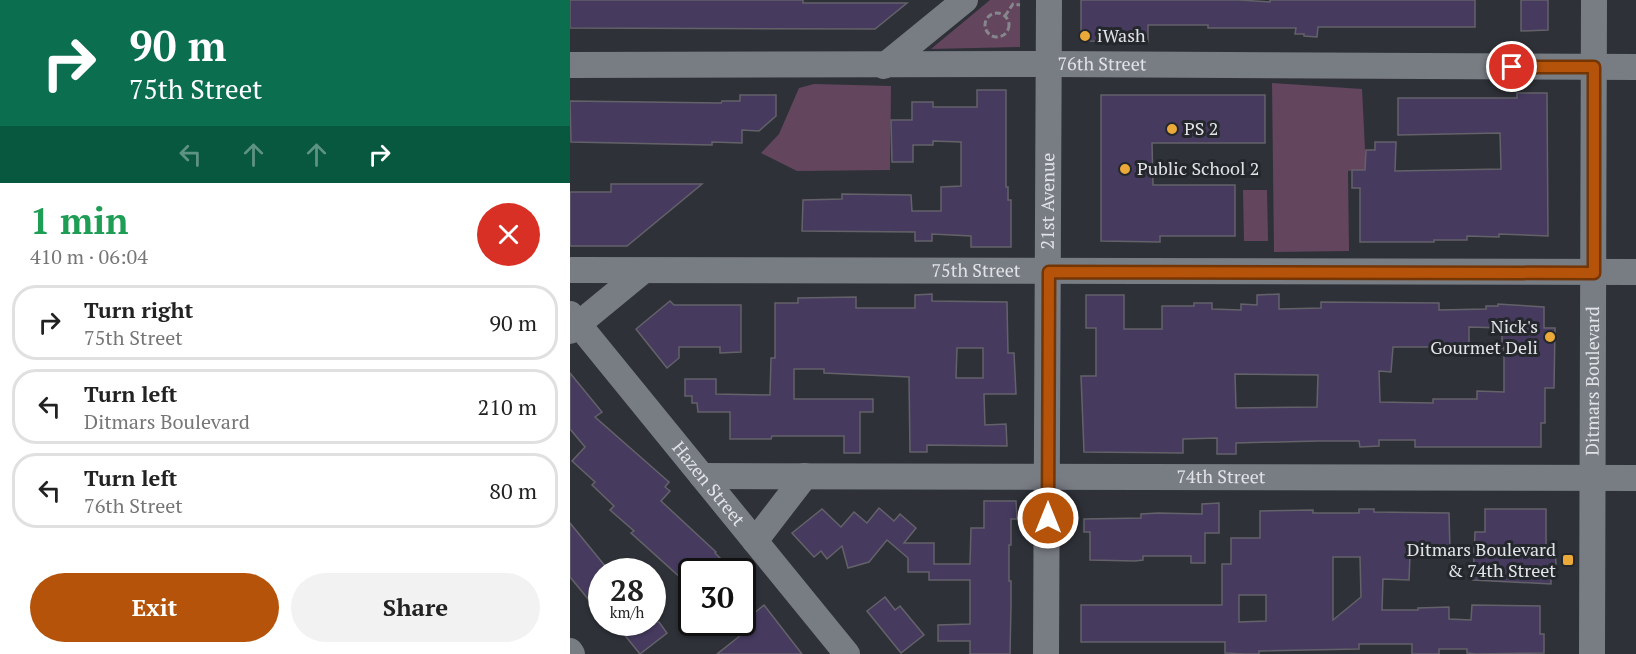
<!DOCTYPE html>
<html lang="en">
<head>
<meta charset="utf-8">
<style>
  :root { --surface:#fff; --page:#f2f2f2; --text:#222; --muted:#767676; --line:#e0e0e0; --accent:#b45309 }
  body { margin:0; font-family:"PT Serif",serif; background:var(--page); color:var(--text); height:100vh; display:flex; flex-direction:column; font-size:22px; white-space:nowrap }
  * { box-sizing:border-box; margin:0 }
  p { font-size:20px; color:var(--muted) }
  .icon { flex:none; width:33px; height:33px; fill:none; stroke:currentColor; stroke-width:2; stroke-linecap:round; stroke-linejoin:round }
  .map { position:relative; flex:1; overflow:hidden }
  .drawer { display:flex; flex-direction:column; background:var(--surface); width:570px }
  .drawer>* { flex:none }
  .guide { background:#0b6e4f; color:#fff; overflow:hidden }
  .speed { position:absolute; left:18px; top:558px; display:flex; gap:12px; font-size:30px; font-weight:700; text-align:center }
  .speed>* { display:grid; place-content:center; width:78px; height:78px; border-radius:50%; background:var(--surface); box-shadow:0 2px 4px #0004; line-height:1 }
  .speed small { font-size:15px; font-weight:400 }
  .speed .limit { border:3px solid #111; border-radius:9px; background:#fff; color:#111 }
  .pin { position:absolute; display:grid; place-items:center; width:51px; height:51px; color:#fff; margin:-26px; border:3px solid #fff; border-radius:50%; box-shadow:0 2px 6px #0007 }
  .me { position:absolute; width:66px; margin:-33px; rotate:0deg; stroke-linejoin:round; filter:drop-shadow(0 0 4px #0008) }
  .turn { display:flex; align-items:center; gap:21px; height:126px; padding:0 30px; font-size:27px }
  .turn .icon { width:78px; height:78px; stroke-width:2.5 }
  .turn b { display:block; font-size:42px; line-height:51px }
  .lanes { display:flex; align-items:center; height:57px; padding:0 30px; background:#0003; justify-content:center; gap:30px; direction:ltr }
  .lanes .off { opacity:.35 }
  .round { display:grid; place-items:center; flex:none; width:63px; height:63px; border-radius:32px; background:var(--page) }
  .overview { display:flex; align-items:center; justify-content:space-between; height:102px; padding:0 30px }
  h1 { font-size:36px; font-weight:700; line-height:45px; color:#1e9e55 }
  .cta { display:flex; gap:12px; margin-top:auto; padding:12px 30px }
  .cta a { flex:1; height:69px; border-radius:36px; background:var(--accent); color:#fff; font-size:24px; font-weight:700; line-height:69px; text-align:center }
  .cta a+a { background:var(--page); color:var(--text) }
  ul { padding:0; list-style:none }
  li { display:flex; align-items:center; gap:18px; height:75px; margin:0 12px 9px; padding:0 18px; border:3px solid var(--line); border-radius:24px }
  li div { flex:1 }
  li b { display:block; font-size:22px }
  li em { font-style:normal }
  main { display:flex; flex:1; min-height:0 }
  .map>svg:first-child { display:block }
</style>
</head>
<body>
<main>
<section class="drawer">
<div class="guide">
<div class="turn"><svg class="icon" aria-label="right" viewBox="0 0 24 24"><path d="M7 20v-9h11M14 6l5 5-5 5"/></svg><div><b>90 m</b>75th Street</div></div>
<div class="lanes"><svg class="icon off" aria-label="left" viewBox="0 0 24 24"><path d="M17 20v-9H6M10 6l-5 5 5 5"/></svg><svg class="icon off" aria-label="ahead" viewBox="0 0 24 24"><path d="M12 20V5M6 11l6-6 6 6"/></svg><svg class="icon off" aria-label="ahead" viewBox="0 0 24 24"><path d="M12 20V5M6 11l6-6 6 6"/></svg><svg class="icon" aria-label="right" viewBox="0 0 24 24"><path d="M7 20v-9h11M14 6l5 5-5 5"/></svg></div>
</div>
<div class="overview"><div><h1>1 min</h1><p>410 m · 06:04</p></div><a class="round" style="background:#d93025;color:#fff"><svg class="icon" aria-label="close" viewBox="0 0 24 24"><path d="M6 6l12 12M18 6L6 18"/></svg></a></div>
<ul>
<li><svg class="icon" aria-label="right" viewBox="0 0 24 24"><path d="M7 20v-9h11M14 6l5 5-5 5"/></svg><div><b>Turn right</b><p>75th Street</p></div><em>90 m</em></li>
<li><svg class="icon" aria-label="left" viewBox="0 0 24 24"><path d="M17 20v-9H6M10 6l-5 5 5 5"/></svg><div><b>Turn left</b><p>Ditmars Boulevard</p></div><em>210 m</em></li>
<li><svg class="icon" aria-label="left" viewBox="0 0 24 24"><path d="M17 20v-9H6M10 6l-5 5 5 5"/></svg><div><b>Turn left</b><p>76th Street</p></div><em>80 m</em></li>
</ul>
<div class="cta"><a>Exit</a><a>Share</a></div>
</section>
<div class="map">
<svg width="1066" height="654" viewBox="0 0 1066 654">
  <rect width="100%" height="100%" fill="#2e3138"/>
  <g fill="#63465e">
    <path d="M420,0h30v47l-89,2z"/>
    <path d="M702,83l90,6 4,81 -18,1 1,80 -75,1z"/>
    <path d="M244,84l77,2 -1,84 -93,1 -36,-18 18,-19 20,-46z"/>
    <path d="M673,190h24l1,51h-24z"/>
  </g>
  <g fill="#463b5f" stroke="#646269" stroke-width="1.5" fill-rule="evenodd">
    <path d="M0,0h233v3h104l-32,26 -305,-1z"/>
    <path d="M511,0h159l30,2v-2h205v27h-157l-1,10 -13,-1v-2h-9l1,-6h-88v-3h-60v17l-63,-1 -4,-4z"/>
    <path d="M951,0h27v30l-27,1z"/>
    <path d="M407,90h29v97h2v13h3v47h-40v-11l-39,-2v7h-17v-9l-113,-1 1,-31 39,-1v-5l69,1 1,16h29v-24l20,-1v-44l-28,-1v4h-20v17h-21l-1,-42h21v-18h21v5h44z"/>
    <path d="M947,93h30l1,143 -49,-2v3l-32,-1v4h-33v2h-74v-54h-8v-18h13l1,-20h9v-8h21l-1,29 106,-2 -1,-36 -102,2v-37h119z"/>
    <path d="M170,95h36v21l-17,15 -17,-1v13l-30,-1v3l-141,-3 -1,-41 151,2 1,-2h18z"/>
    <path d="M531,95h164v48h-113l1,42h82v51h-75v6l-59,-1z"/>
    <path d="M41,184h91l-75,62h-57v-54h41z"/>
    <path d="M362,294v7l75,1 1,51h6l2,41h-32l1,31 21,-1 1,22 -80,-1v7h-17l-1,-75 -85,-4v-4h-30v30h79v13h-13v41h-16v-17h-72l-1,3h-41v-27h-32l-1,-9h-5v-7h-7v-17h31v15l54,1 1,-37h4v-55h23v-5l58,-1v11h59v-13zM387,348h26v30h-27z"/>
    <path d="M709,294v15l42,-1v-6l118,1v7l47,-1v-3h12v-2l46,3v21h11l-1,60h-9v35h-4v24h-126v-7h-36v6l-19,1 -1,-6h-41l-82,2v11h-19v-16l-34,1v14l-99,-1 -3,-76h15v-48h-10v-33h38v34h38v-23h32v-3h18v6l29,1v-6l16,1v-10zM899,327l33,1v20h2v44l-27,-1v8h-44v4l-53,-1 -1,-31 12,1 2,-25h40v3h36zM665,374l83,1 -1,32 -81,1z"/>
    <path d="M100,301l4,4h67v47l-21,1v-6h-41v11l-12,10 -31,-39z"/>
    <path d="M0,373l32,39 -7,5 74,65 -4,5 5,4 -9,10 55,51 -1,1 19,19h-42v16l-61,-55 3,-2 -24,-21 4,-4 -22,-21 3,-3 -23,-21 13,-14 -15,-18z"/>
    <path d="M414,501h32l1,18h-6v26h-2v36h2v25l-1,48h-40v-13h-32v-16l32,-1v-44h-41v-8h-21v-14l-21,-18 -18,22 -21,6 -6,-22 -15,13 -6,-8 -7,6 -22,-24 30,-24 19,18 13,-15 13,11 12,-15 15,13 6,-7 16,14 -12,15h30v21h36l1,-36h13z"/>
    <path d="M649,503v30h-14v30h-14v-7h-48v4l-8,1 -45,-1v-28h-6v-13l57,-1v-4l17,-1 44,1v-10z"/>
    <path d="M789,509h15v3l75,1 1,38h-37v5h-3l-1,24 -26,-1 -1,31h36v-2l31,-1v12l22,1 1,-15 68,1v28h4v19l-68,1 -9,-1v-4h-28v5h-27v-10h-53v5l-100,2v3h-14l-20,-1v-11h-144v-37h141v-41h9v-26h29v-27l53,-1v3h46zM763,557h27l1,40 -28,23zM669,595h27v26l-27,1z"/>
    <path d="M915,509h61v40h9l1,15h-5v20l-78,-4 2,-48h10z"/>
    <path d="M0,523l40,49h-8v26l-9,7 -23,-28z"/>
    <path d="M315,597l10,13 5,-4 24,29 -23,18 -34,-42z"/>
    <path d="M194,605l38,49h-85l29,-23 -6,-6z"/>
    <path d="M44,622h45l8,11 -27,21z"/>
  </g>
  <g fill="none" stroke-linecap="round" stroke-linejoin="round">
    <g stroke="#85878d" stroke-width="3" stroke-dasharray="6 3" stroke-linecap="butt">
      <circle cx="427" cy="25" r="12"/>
      <path d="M435,16l8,-12 7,1"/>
    </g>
    <g stroke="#787c83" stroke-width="26">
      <path id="s1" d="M0,65l479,-1 587,3"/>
      <path d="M314,66l81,-66"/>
      <path id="s2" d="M0,270l1066,2"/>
      <path id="s3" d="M0,314l277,340"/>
      <path d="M0,331l73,-60"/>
      <path id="s4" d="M132,476l934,2"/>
      <path d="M185,541l50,-65"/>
      <path d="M0,651l2,3"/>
      <path id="s5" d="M476,654l3,-654"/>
      <path id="s6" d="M1022,654l2,-654"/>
    </g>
  </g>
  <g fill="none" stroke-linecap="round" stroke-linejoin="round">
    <defs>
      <path id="route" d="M478,518l1,-246 545,1v-206h-82"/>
    </defs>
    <use href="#route" stroke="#753606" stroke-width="15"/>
    <use href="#route" stroke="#b45309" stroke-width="10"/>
  </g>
  <g fill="#eba939" stroke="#24282d" stroke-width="2">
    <circle cx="515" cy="36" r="6"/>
    <circle cx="602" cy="129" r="6"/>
    <circle cx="555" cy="169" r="6"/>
    <circle cx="980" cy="337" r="6"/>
    <rect x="992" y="554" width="12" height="12" rx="3"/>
  </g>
  <g text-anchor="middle" stroke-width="6" stroke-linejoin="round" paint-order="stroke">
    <g font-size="18" fill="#e1e3e7" stroke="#24282d" text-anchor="start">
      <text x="527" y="42">iWash</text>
      <text x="614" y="135">PS 2</text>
      <text x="567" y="175">Public School 2</text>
      <text x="968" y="333" text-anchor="end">Nick's<tspan x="968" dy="21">Gourmet Deli</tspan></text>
      <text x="986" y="556" text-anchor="end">Ditmars Boulevard<tspan x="986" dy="21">&amp; 74th Street</tspan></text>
    </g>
    <g font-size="18" fill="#e1e3e7" stroke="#24282d">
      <text dy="6" stroke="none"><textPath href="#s1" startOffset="532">76th Street</textPath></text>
      <text dy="6" stroke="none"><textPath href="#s5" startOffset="453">21st Avenue</textPath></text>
      <text dy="6" stroke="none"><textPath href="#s2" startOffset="406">75th Street</textPath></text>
      <text dy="6" stroke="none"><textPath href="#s6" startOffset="273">Ditmars Boulevard</textPath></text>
      <text dy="6" stroke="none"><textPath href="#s4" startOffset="519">74th Street</textPath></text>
      <text dy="6" stroke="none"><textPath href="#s3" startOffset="219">Hazen Street</textPath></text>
    </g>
  </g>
</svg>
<div class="speed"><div>28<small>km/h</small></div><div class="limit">30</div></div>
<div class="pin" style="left:942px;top:67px;background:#d93025"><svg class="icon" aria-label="arrive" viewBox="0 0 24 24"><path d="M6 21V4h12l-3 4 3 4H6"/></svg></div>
<svg class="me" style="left:478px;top:518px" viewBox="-20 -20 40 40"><circle r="17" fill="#b45309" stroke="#fff" stroke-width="3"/><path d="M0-11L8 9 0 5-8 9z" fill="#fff"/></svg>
</div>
</main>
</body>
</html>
